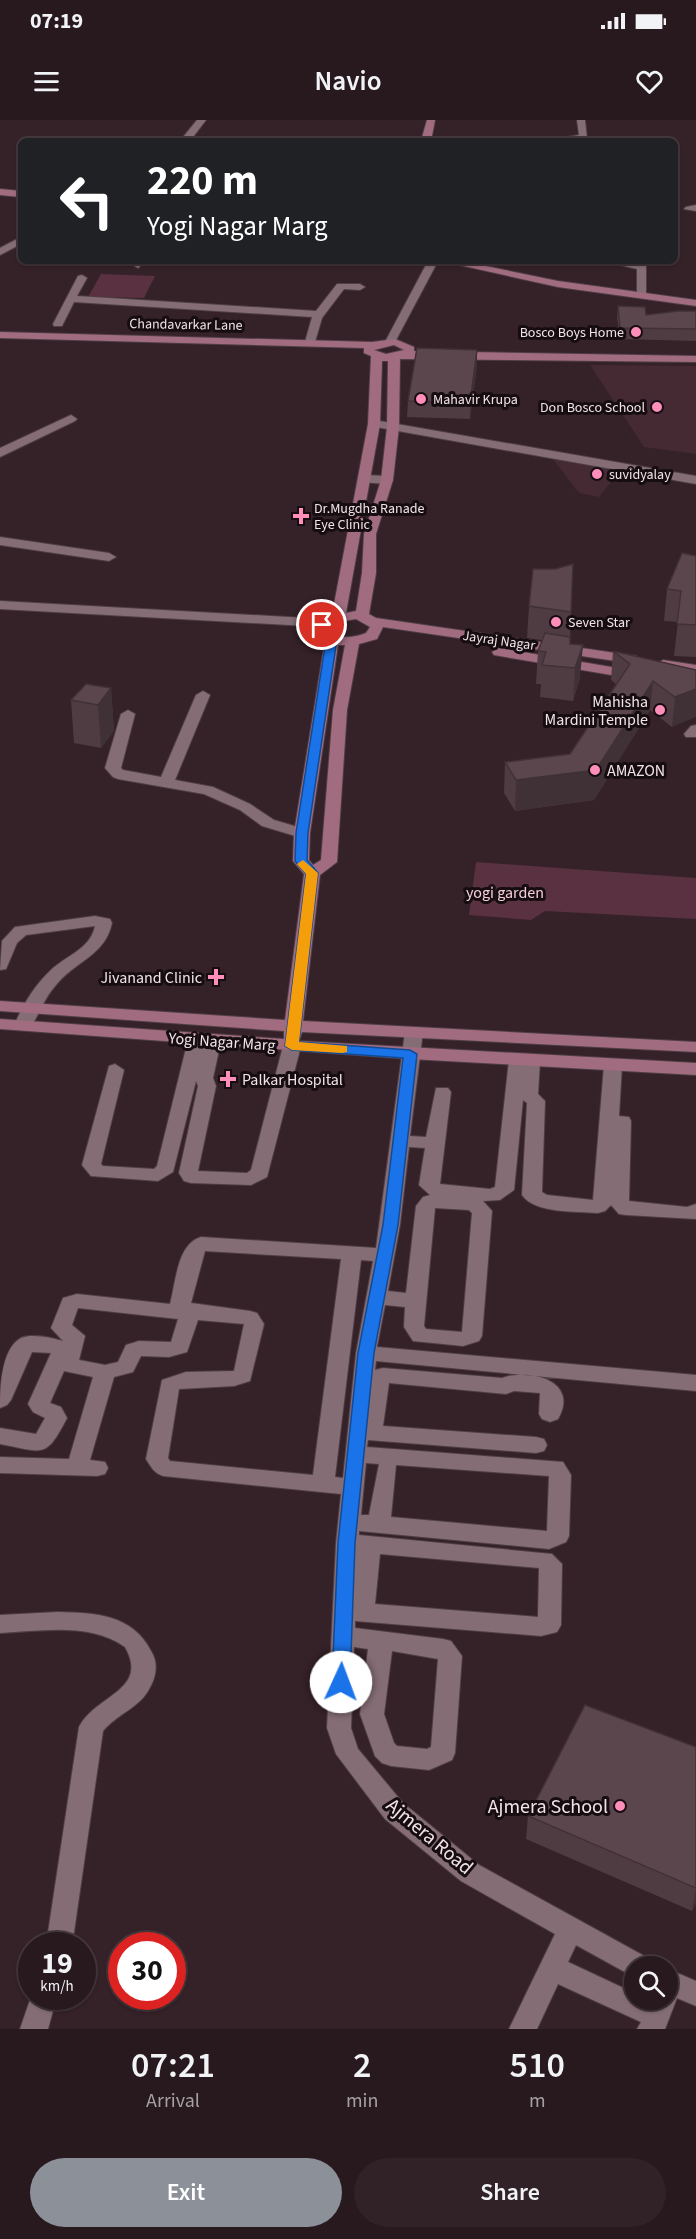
<!DOCTYPE html>
<html lang="en">
<head>
<meta charset="utf-8">
<style>
  :root { --surface:#28191e; --page:#302227; --text:#f1f3f6; --muted:#a5a0a4; --line:#44383c; --accent:#8c9099 }
  body { margin:0; font-family:"Source Sans 3",sans-serif; background:var(--page); color:var(--text); height:100vh; display:flex; flex-direction:column; font-size:22px; white-space:nowrap }
  * { box-sizing:border-box; margin:0 }
  p { font-size:20px; color:var(--muted) }
  .icon { flex:none; width:33px; height:33px; fill:none; stroke:currentColor; stroke-width:2; stroke-linecap:round; stroke-linejoin:round }
  .map { position:relative; height:1909px; overflow:hidden }
  .panel { display:flex; flex-direction:column; background:var(--surface); flex:1 }
  .panel>* { flex:none }
  .banner { position:absolute; left:18px; top:18px; width:660px; height:126px; border-radius:9px; box-shadow:0 2px 4px #0004,0 0 0 2px var(--line); background:#202124; color:#fff; overflow:hidden }
  .buttons { position:absolute; left:624px; top:1836px; display:grid; gap:12px }
  .buttons a { display:grid; place-items:center; width:54px; height:54px; border-radius:50%; background:var(--surface); box-shadow:0 2px 4px #0004,0 0 0 2px var(--line); font-size:30px }
  .speed { position:absolute; left:18px; top:1812px; display:flex; gap:12px; font-size:30px; font-weight:700; text-align:center }
  .speed>* { display:grid; place-content:center; width:78px; height:78px; border-radius:50%; background:var(--surface); box-shadow:0 2px 4px #0004,0 0 0 2px var(--line); line-height:1 }
  .speed small { font-size:15px; font-weight:400 }
  .speed .limit { border:9px solid #d22; background:#fff; color:#111 }
  .pin { position:absolute; display:grid; place-items:center; width:51px; height:51px; color:#fff; margin:-26px; border:3px solid #fff; border-radius:50%; box-shadow:0 2px 6px #0007 }
  .me { position:absolute; width:66px; margin:-33px; rotate:2deg; stroke-linejoin:round; filter:drop-shadow(0 0 4px #0008) }
  .turn { display:flex; align-items:center; gap:21px; height:126px; padding:0 30px; font-size:27px }
  .turn .icon { width:78px; height:78px; stroke-width:2.5 }
  .turn b { display:block; font-size:42px; line-height:51px }
  .eta { display:flex; justify-content:space-evenly; align-items:center; height:102px; text-align:center }
  .eta b { font-size:36px; font-weight:600; line-height:42px }
  .primary-button { display:flex; gap:12px; margin-top:auto; padding:12px 30px }
  .primary-button a { flex:1; height:69px; border-radius:36px; background:var(--accent); color:#fff; font-size:24px; font-weight:600; line-height:69px; text-align:center }
  .primary-button a+a { background:var(--page); color:var(--text) }
  .status { display:flex; justify-content:space-between; align-items:center; height:42px; padding:0 30px; background:var(--surface); direction:ltr }
  .status svg { height:16px; fill:currentColor }
  header { display:flex; justify-content:space-between; align-items:center; height:78px; padding:0 30px; background:var(--surface); font-size:27px; font-weight:600 }
  .map>svg:first-child { display:block }
</style>
</head>
<body>
<div class="status"><b>07:19</b><svg viewBox="0 0 49 12"><path d="M0 12V9h3v3zM5 12V6h3v6zM10 12V3h3v9zM15 12V0h3v12zM26 1h20v11H26zM47 4h2v5h-2z"/></svg></div>
<header><svg class="icon" aria-label="menu" viewBox="0 0 24 24"><path d="M4 6h16M4 12h16M4 18h16"/></svg>Navio<svg class="icon" aria-label="heart" viewBox="0 0 24 24"><path d="M12 20l-8-8c-3-5 5-10 8-4 3-6 11-1 8 4z"/></svg></header>
<div class="map">
<svg width="696" height="1909" viewBox="0 0 696 1909">
  <rect width="100%" height="100%" fill="#352128"/>
  <g fill="#452a34">
    <path d="M590,245l106,1v88l-52,-7z"/>
    <path d="M550,335l73,12 -24,30 -20,-4z"/>
  </g>
  <g fill="#593140">
    <path d="M101,154l54,2 -11,22 -56,-1z"/>
    <path d="M476,742l220,16v41l-151,-8 -14,9 -62,-5z"/>
  </g>
  <g fill="none" stroke-linecap="round" stroke-linejoin="round">
    <defs>
      <g id="street">
        <path d="M197,0h9l-16,21h-10z"/>
        <path d="M577,0h8l2,19 -43,2 35,-6z"/>
        <path d="M696,85v6l-12,-2 2,-2z"/>
        <path d="M21,117v7l-21,11v-7z"/>
        <path d="M136,141h10l-8,7 -5,-3z"/>
        <path d="M196,141h48l-5,3h-38z"/>
        <path d="M428,141h10l-43,81 -9,2 -1,-2z"/>
        <path d="M603,141l43,4v32l-9,-2v-26z"/>
        <path d="M82,155l5,3 -10,18 239,15 21,-27h23l5,3 -5,3 -16,-1 -22,29 -7,24 -5,3 -5,-3 7,-25 -238,-15 -12,24h-8l-1,-2 25,-48z"/>
        <path d="M71,295l6,4 -2,2 -75,36v-9z"/>
        <path d="M374,300l322,56v8l-326,-58v-4z"/>
        <path d="M365,355l22,1 6,4 -6,4 -26,-2v-6z"/>
        <path d="M0,417l109,16 7,4 -7,4 -109,-16z"/>
        <path d="M0,481l324,18 7,4 -7,4 -324,-18z"/>
        <path d="M203,571l7,4 -35,85 38,7 37,17 24,16 34,10 2,3 -2,3 -6,2 -40,-12 -22,-16 -36,-16 -86,-15 -5,-2 -8,-9 16,-54 7,-4 7,4 -14,54 2,2 38,7 35,-82z"/>
        <path d="M696,605v12h-10l-2,-3 7,-8z"/>
        <path d="M95,796l15,3 2,4c-7,33 -37,38 -56,62 -12,13 -17,30 -27,45h-12l-3,-4c8,-20 20,-40 36,-55 16,-16 40,-21 45,-45l-69,9 -9,8 -11,26 -6,1 2,-29 13,-14z"/>
        <path d="M414,907l9,5 -13,104 16,1 10,-49h12l3,4 -11,92 50,5 5,-2 14,-127c6,-8 25,-6 31,1l-2,33 7,7 -3,91 5,3 46,5 11,-135 9,-5 9,5 -3,51 10,1 2,4 -2,80 58,6 9,-3v15l-70,-4 -7,-1 -8,-9 -6,6 -7,2c-21,-2 -63,1 -76,-18l5,-92 -4,-3 -9,90 -14,10 -17,1 9,10 -10,125 -3,5 -16,5 -50,-5 -9,-14 1,-20 -20,-2 -8,42 319,28v16l-320,-30 -1,9 8,-2 119,10c28,-10 78,3 56,41l-8,3 -8,-3 -3,-5 1,-21 -26,-2 -8,3 -117,-11 -6,43 153,11 8,2 3,6 -3,6 -8,2 -168,-13 -1,7 196,15 8,13 -2,61 -3,6 -17,7 -190,-18v4l193,19 10,10 -1,61 -4,7 -16,4 -186,-15v7l88,11 8,2 11,15 -7,97 -3,7 -23,10 -38,-4 -9,-3 -7,-7 -15,-42 8,-65 -14,-2 -3,81 7,21 45,54 76,62 167,92 4,9h-16v11l-58,-32 -8,17 66,31v7h34v-31l28,12v25l-19,-8 -12,31h-28l4,-7 -83,-38 -21,45h-28l46,-95 -94,-53 -76,-62 -49,-65 -9,-26 9,-185 5,-49 -178,-18c-9,-3 -12,-9 -17,-17l16,-79 24,-8 48,-1 10,-47 -46,-4 -11,32 -18,5 -28,-1 -8,16 -19,5 -24,83 15,2 3,6 -3,6 -8,2 -97,-3v-16l69,2 24,-82 -29,-6 -14,32 11,4 6,11c-22,42 -23,34 -67,26v-16l36,6 9,-16 -12,-6 -5,-8 23,-51 -19,-1 -21,48 -4,5 -7,3c0,-20 1,-59 21,-70 11,-5 32,0 42,3l-12,-13 12,-30 14,-4 93,10c6,-22 7,-60 31,-67l175,11 29,-216zM409,1027l16,1 -6,37 11,10 -7,2 -7,9 -10,87 -18,-2 12,-66zM435,1088l34,2 3,3 -10,119 -36,-3 -2,-3zM205,1131l136,8 -28,216 -143,-14 -2,-3 11,-69 55,-3 16,-5 14,-57 -7,-11 -7,-2 -59,-8zM361,1140l12,1 -17,92 -13,125 -8,-1zM78,1188l100,11 -7,23 -32,-1 -13,4 -8,17 -13,3 -26,-5 6,-24 -13,-11zM366,1343l13,1 -10,51h-8zM396,1345l153,11 -2,55 -156,-14zM380,1434l159,14 -1,49 -163,-13zM392,1531l46,8 -7,88 -4,2 -30,-3 -3,-3 -10,-29z"/>
        <path d="M197,915l8,4 7,-3 6,1 3,4 -8,37 3,8 -18,85 49,2 4,-3 32,-124 9,-5 9,5 -34,131 -16,8 -60,-2 -7,-2 -5,-8 19,-87 -2,-5 -23,91 -15,9 -67,-5 -9,-11 27,-99 6,-2 9,6 -23,94 2,2 51,3 3,-3 31,-126z"/>
        <path d="M58,1492c37,1 74,2 93,39 8,13 5,27 -3,40 -10,17 -32,24 -45,40l-31,215h-26l33,-219c16,-32 71,-36 46,-80 -35,-25 -84,-16 -125,-14v-18z"/>
        <path d="M32,1874v2h25l-9,33h-28z"/>
      </g>
      <g id="secondary">
        <path d="M427,0h8l-4,21h-10z"/>
        <path d="M0,69l21,2v6l-21,-2z"/>
        <path d="M441,141h20l97,20 138,19v6l-138,-19z"/>
        <path d="M0,212l372,10 23,-3 19,8v4l282,5v6l-296,-3 -1,68 -6,53 -17,54v39l-7,41 7,4 260,38 7,4 -7,4 -253,-37 -6,12 -18,5 -12,66 -10,152 -17,13 -17,146 393,21v10l-394,-20 -3,9 397,22v12l-286,-16 -410,-30v-10l284,20v-8l-284,-20v-10l285,19 19,-146 -11,-13 1,-28 31,-192 -11,-11 8,-13 10,-2 36,-191 3,-68 -7,-3v-5l-364,-10zM394,225l10,5 -18,4 -12,-4zM382,241h6l-1,66 -6,53 -17,54 -2,39 -6,38 -10,2 34,-189zM356,499l14,8 -4,6c-13,5 -27,7 -38,-3l4,-7zM338,525h7l-12,65 -12,150 -8,5 -4,-5 1,-27z"/>
        <path d="M499,528l136,23 7,4 -7,4 -141,-24 -2,-3z"/>
        <path d="M663,540l33,5v8l-38,-6 -2,-3z"/>
      </g>
    </defs>
    <use href="#street" stroke="#4f3e45" stroke-width="2"/>
    <use href="#secondary" stroke="#4f3e45" stroke-width="2"/>
    <use href="#street" fill="#856d75" fill-rule="evenodd"/>
    <use href="#secondary" fill="#a16c80" fill-rule="evenodd"/>
  </g>
  <g fill="#4f3c42">
    <path d="M618,186l28,9 50,-4v30l-76,-2 -3,-21z"/>
    <path d="M477,230v15l-7,54 -63,-2 1,-16z"/>
    <path d="M696,436v101l-22,-1 4,-34 -14,-1 3,-32z"/>
    <path d="M529,486l42,6 -1,32 10,34 -7,23 -33,-4 1,-13h-5l2,-33 4,-11 -15,-2z"/>
    <path d="M613,531l83,19 -24,57 -22,-17 -56,90 -79,11 -11,-18 1,-31 65,-8 46,-70 -5,-4z"/>
    <path d="M111,568l3,43 -13,17 -27,-5 -3,-43z"/>
    <path d="M696,1627v156l-4,8 -166,-72 2,-23z"/>
  </g>
  <g fill="#403136">
    <path d="M477,230v15l-7,54v-16z"/>
    <path d="M583,525l-3,33 -7,23 2,-33z"/>
    <path d="M653,561l-3,29 -56,90 -79,11 1,-31 80,-10z"/>
    <path d="M111,568l3,43 -13,17 -3,-43z"/>
    <path d="M696,569v28l-24,10 3,-30z"/>
    <path d="M696,1768v15l-4,8z"/>
  </g>
  <g fill="#5c464d" stroke="#403136" stroke-width="1.5">
    <path d="M618,186l27,1 1,8 32,-4h18v18l-76,-1z"/>
    <path d="M417,228l60,2 -7,53 -62,-2z"/>
    <path d="M682,433l14,3v69l-19,-1 4,-33 -14,-2z"/>
    <path d="M573,444l-2,48 -42,-6 4,-37h22z"/>
    <path d="M545,513l25,4v7l13,1 -8,23 -33,-3 4,-13 -8,-1z"/>
    <path d="M613,531l83,19v19l-21,8 -22,-16 -57,89 -80,10 -11,-18 65,-8 60,-90z"/>
    <path d="M86,564l25,4 -13,17 -27,-5z"/>
    <path d="M585,1585l111,42v141l-168,-72z"/>
  </g>
  <path fill="#1a73e8" stroke="#114b97" stroke-width="1.5" d="M322,501l5,4 2,8 8,6 -29,194 -1,27 11,13 -19,169 111,8 7,4 -19,171 -24,128 -19,190 -5,139 -3,5 -6,2 -7,-2 -2,-5 6,-139 20,-190 25,-128 20,-167 -111,-8 -7,-4 21,-172 -11,-13 1,-28 30,-193 -7,-5 -2,-10z"/>
  <path fill="#f59e0b" d="M303,740l15,13 -19,169 48,4v6l-5,1 -50,-3 -7,-4 21,-172 -9,-10z"/>
  <g fill="#ff8eba" stroke="#160d11" stroke-width="2">
    <circle cx="636" cy="212" r="6"/>
    <circle cx="421" cy="279" r="6"/>
    <circle cx="657" cy="287" r="6"/>
    <circle cx="597" cy="354" r="6"/>
    <path d="M298 387h6v6h6v6h-6v6h-6v-6h-6v-6h6z"/>
    <circle cx="556" cy="502" r="6"/>
    <circle cx="660" cy="590" r="6"/>
    <circle cx="595" cy="650" r="6"/>
    <path d="M213 848h6v6h6v6h-6v6h-6v-6h-6v-6h6z"/>
    <path d="M225 950h6v6h6v6h-6v6h-6v-6h-6v-6h6z"/>
    <circle cx="620" cy="1686" r="6"/>
  </g>
  <g text-anchor="middle" stroke-width="6" stroke-linejoin="round" paint-order="stroke">
    <g font-size="14" fill="#f2e3e8" stroke="#160d11">
      <text transform="translate(186 204) rotate(1)" y="5">Chandavarkar Lane</text>
      <text transform="translate(499 520) rotate(8)" y="5">Jayraj Nagar</text>
    </g>
    <g font-size="14" fill="#f2e3e8" stroke="#160d11" text-anchor="start">
      <text x="624" y="217" text-anchor="end">Bosco Boys Home</text>
      <text x="433" y="284">Mahavir Krupa</text>
      <text x="645" y="292" text-anchor="end">Don Bosco School</text>
      <text x="609" y="359">suvidyalay</text>
      <text x="314" y="393">Dr.Mugdha Ranade<tspan x="314" dy="16">Eye Clinic</tspan></text>
      <text x="568" y="507">Seven Star</text>
    </g>
    <g font-size="16" fill="#f2e3e8" stroke="#160d11" text-anchor="end">
      <text x="648" y="587">Mahisha<tspan x="648" dy="18">Mardini Temple</tspan></text>
      <text x="607" y="656" text-anchor="start">AMAZON</text>
      <text x="202" y="863">Jivanand Clinic</text>
      <text x="242" y="965" text-anchor="start">Palkar Hospital</text>
    </g>
    <g font-size="16" fill="#f6cdda" stroke="#160d11">
      <text x="505" y="778">yogi garden</text>
    </g>
    <g font-size="16" fill="#f2e3e8" stroke="#160d11">
      <text transform="translate(222 921) rotate(4)" y="6">Yogi Nagar Marg</text>
    </g>
    <g font-size="20" fill="#f2e3e8" stroke="#160d11" text-anchor="end">
      <text x="608" y="1693">Ajmera School</text>
    </g>
    <g font-size="20" fill="#f2e3e8" stroke="#160d11">
      <text transform="translate(430 1716) rotate(40)" y="7">Ajmera Road</text>
    </g>
  </g>
</svg>
<div class="buttons">
<a><svg class="icon" aria-label="search" viewBox="0 0 24 24"><circle cx="10" cy="10" r="6"/><path d="M15 15l6 6"/></svg></a>
</div>
<div class="speed"><div>19<small>km/h</small></div><div class="limit">30</div></div>
<div class="pin" style="left:322px;top:505px;background:#d93025"><svg class="icon" aria-label="arrive" viewBox="0 0 24 24"><path d="M6 21V4h12l-3 4 3 4H6"/></svg></div>
<svg class="me" style="left:341px;top:1562px" viewBox="-20 -20 40 40"><circle r="19" fill="#fff"/><path d="M0-13L10 11 0 6-10 11z" fill="#1a73e8"/></svg>
<div class="banner">
<div class="turn"><svg class="icon" aria-label="left" viewBox="0 0 24 24"><path d="M17 20v-9H6M10 6l-5 5 5 5"/></svg><div><b>220 m</b>Yogi Nagar Marg</div></div>
</div>
</div>
<section class="panel">
<div class="eta">
<div><b>07:21</b><p>Arrival</p></div>
<div><b>2</b><p>min</p></div>
<div><b>510</b><p>m</p></div>
</div>
<div class="primary-button"><a>Exit</a><a>Share</a></div>
</section>
</body>
</html>
